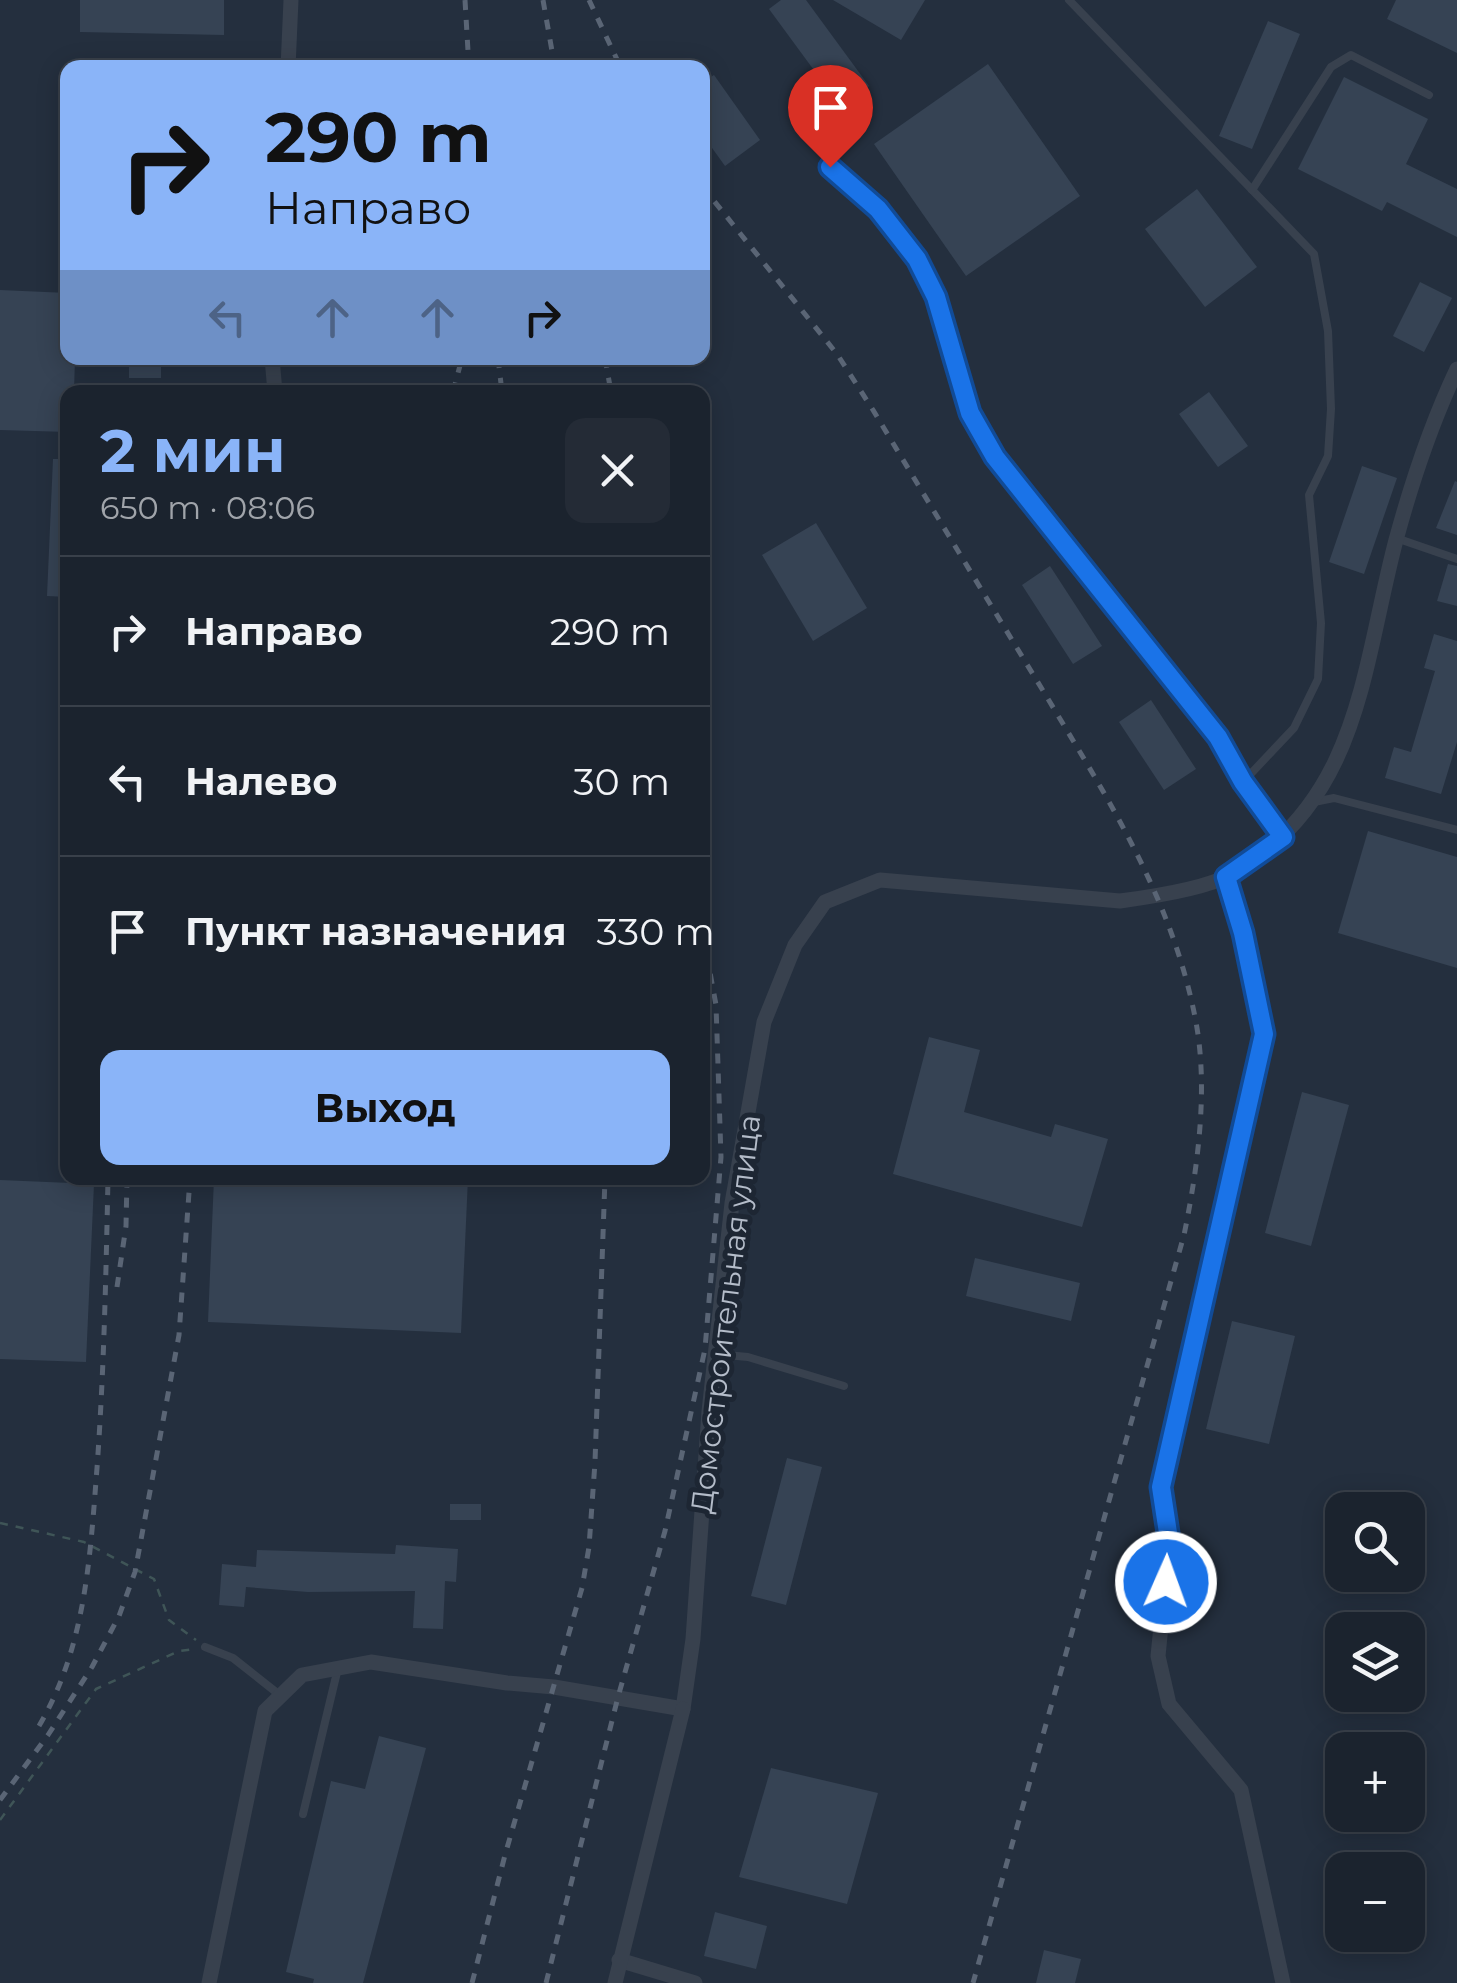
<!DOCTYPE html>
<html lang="ru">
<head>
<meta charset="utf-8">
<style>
  :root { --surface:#1b232e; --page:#242b36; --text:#f1f3f6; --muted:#a0a4aa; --line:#39404a; --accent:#8ab4f8 }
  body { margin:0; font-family:Montserrat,sans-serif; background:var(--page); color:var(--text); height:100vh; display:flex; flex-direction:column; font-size:38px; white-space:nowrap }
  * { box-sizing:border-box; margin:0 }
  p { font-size:32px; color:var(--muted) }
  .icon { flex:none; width:55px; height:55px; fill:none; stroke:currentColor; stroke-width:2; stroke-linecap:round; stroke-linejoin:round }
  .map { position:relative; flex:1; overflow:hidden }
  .drawer { position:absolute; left:60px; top:385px; width:650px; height:800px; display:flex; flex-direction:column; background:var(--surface); border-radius:20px; box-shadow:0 5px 25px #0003,0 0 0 2px var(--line) }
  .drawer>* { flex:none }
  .guide { position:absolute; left:60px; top:60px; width:650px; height:305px; border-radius:20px; box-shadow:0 5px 25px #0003,0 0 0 2px var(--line); background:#8ab4f8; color:#111; overflow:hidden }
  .buttons { position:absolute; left:1325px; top:1492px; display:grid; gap:20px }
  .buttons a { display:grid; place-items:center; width:100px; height:100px; border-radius:20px; background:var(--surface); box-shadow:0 5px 25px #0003,0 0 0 2px var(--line); font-size:50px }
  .pin { position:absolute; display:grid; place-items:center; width:85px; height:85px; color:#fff; margin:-102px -42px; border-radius:50% 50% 50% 0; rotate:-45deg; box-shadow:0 0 10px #0007 }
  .pin .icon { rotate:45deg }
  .me { position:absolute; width:110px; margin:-55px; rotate:2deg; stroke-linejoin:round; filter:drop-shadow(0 0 8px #0008) }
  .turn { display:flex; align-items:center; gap:35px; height:210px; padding:0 40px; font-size:45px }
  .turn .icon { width:130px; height:130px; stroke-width:2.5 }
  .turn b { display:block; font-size:70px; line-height:85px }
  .lanes { display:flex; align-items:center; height:95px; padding:0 40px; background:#0003; justify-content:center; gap:50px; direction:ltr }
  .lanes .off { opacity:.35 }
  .round { display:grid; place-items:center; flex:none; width:105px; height:105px; border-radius:20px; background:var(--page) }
  .overview { display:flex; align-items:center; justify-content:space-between; height:170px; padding:0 40px }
  h1 { font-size:60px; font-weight:700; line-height:75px; color:var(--accent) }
  .button { display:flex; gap:20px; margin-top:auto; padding:20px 40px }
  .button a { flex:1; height:115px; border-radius:20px; background:var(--accent); color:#111; font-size:40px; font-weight:700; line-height:115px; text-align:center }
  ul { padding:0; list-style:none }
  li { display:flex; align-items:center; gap:30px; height:150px; padding:0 40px; border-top:2px solid var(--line) }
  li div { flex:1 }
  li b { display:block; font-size:38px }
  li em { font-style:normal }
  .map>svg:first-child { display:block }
</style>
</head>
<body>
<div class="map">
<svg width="1457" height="1983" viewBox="0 0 1457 1983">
  <rect width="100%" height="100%" fill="#242f3e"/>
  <g fill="#364354">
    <path d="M80,0h144v35l-144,-3z"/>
    <path d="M781,0h25l63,86 -28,21 -72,-98z"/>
    <path d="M833,0h92l-24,40z"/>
    <path d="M1396,0h61v53l-70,-34z"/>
    <path d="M1268,21l32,13 -48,115 -33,-13z"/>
    <path d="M988,64l92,132 -114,80 -92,-132z"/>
    <path d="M714,75l46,65 -35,26 -23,-32v-51z"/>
    <path d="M1344,77l84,42 -22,45 51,25v48l-70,-35 -5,9 -84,-42z"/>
    <path d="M1197,189l60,78 -52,40 -60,-78z"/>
    <path d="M1420,282l32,16 -28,54 -31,-16z"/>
    <path d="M0,290l68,3v65h7l-1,34h-6v40l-68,-2z"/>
    <rect x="129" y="358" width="32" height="20"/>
    <path d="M1209,392l39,54 -30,21 -39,-53z"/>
    <path d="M53,459h15v138l-21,-1z"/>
    <path d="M1362,466l35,12 -33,96 -35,-12z"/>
    <path d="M1455,481l2,1v53l-21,-7z"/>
    <path d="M816,523l51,85 -54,33 -51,-86z"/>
    <path d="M1448,564l9,2v40l-20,-5z"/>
    <path d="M1050,566l52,80 -29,18 -51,-79z"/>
    <path d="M1434,634l23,7v101l-16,52 -56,-16 9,-31 17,5 24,-81 -11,-3z"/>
    <path d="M1151,700l45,69 -32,21 -45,-68z"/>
    <path d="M1368,831l89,26v111l-119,-35z"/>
    <path d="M929,1037l51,13 -16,62 87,25 4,-13 53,15 -26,88 -189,-53z"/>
    <path d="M1302,1092l47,13 -38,141 -46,-13z"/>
    <path d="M214,1178h254l-7,155 -253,-11z"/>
    <path d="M0,1180l94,4 -8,178 -86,-3z"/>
    <path d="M975,1258l105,25 -9,38 -105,-25z"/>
    <path d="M1232,1321l63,15 -26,108 -63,-15z"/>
    <path d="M787,1458l35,9 -36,138 -35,-9z"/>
    <rect x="450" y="1504" width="31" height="16"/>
    <path d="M396,1545l62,4 -2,33 -11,-1 -2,48 -30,-1 2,-37 -107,1 -62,-5 -2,20 -25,-2 3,-41 34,3 1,-17 138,4z"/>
    <path d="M379,1736l47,12 -63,235h-50l1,-4 -28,-7 45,-191 34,8z"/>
    <path d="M771,1768l107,25 -31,111 -108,-27z"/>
    <path d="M715,1912l52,14 -11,43 -52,-13z"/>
    <path d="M1044,1950l37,9 -6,24h-39z"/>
  </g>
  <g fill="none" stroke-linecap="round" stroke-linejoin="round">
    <g stroke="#3f5557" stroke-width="2.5" stroke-dasharray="8 8" stroke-linecap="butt">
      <path d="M0,1523l84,19 70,37 15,41 27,20"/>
      <path d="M0,1820l96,-131 83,-38 15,-2"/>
    </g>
    <g stroke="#38414e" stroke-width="8">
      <path d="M1069,0l245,254 14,77 3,78 -3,47 -19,39 12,128 -3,56 -24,49 -51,54"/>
      <path d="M829,167l50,42 38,50 18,38 35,116 25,44 223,280 25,45 40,55"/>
      <path d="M1252,190l79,-123 20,-12 78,40"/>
      <path d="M1396,538l61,21"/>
      <path d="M1314,802l20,-4 123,32"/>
      <path d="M715,1354l33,3 96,29"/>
      <path d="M205,1647l28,11 48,38"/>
      <path d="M303,1814l35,-146"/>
    </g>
    <g stroke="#38414e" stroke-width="15">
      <path d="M288,68l3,-68"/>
      <path d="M272,358l3,34"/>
      <path d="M1226,877l17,56 22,101 -104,453 8,59 -11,110 11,48 72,86 42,193"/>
      <path d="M619,1960l76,23"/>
      <path d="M209,1983l56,-272 37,-36 69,-13 136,21 47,4 129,22 10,-70 16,-228 23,-208 32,-181 31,-77 30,-43 55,-22 240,21c30,-4 84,-12 110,-26 130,-74 132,-206 166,-335 16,-59 35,-116 61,-171"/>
      <path d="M615,1983l68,-274"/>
    </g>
    <g stroke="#5a6575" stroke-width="5" stroke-dasharray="10 10" stroke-linecap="butt">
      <path d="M465,0l4,68"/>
      <path d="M543,0l12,68"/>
      <path d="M589,0l32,68"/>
      <path d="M702,186l135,168 36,56c56,93 112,186 169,279 63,105 129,206 153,328 14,69 3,150 -11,218l-211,748"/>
      <path d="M498,358l4,34"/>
      <path d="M605,358l6,34"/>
      <path d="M453,392l9,-34"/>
      <path d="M117,1287l9,-61 1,-48"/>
      <path d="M39,1726c47,-80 51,-169 58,-258 7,-97 9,-194 11,-290"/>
      <path d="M0,1800l48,-65 44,-68 27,-51 16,-44 44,-237 11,-157"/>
      <path d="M472,1983l33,-128 77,-267 7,-41 6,-85 10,-284"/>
      <path d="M546,1983l72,-286 47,-166 40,-182 16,-192 -5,-152 -14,-76"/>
    </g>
  </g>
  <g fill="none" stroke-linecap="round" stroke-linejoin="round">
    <defs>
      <path id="route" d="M830,167l48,42 39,50 19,38 34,116 25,44 223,280 25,45 40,55 -57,40 17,56 21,101 -103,453 9,59 -4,36"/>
    </defs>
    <use href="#route" stroke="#114b97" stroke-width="25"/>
    <use href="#route" stroke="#1a73e8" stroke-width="18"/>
  </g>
  <g text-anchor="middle" stroke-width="10" stroke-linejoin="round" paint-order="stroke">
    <g font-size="30" fill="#b4bcc9" stroke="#1d2633">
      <text transform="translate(726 1314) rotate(-83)" y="10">Домостроительная улица</text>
    </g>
  </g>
</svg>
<div class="buttons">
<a><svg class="icon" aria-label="search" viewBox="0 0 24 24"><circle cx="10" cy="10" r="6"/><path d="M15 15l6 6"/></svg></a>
<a><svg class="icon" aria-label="layers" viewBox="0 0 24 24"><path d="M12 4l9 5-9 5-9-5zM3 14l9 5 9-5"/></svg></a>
<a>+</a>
<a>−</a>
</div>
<div class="pin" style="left:830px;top:167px;background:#d93025"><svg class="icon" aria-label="arrive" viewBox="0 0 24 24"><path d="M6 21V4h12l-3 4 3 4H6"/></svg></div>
<svg class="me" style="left:1166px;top:1582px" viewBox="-20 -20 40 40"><circle r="17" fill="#1a73e8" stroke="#fff" stroke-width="3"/><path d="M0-11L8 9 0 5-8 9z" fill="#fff"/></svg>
<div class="guide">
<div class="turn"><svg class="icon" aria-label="right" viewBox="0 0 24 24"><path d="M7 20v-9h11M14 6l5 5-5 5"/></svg><div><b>290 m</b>Направо</div></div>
<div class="lanes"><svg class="icon off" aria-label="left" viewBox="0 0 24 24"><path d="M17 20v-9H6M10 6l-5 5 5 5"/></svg><svg class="icon off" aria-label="ahead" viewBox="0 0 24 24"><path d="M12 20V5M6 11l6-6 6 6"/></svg><svg class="icon off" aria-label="ahead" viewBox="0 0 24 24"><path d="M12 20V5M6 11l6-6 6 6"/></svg><svg class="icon" aria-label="right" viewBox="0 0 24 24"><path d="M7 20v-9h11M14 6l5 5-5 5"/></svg></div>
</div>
<section class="drawer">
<div class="overview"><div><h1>2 мин</h1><p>650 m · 08:06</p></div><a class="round"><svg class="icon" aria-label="close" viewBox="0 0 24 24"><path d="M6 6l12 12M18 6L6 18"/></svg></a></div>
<ul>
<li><svg class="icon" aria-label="right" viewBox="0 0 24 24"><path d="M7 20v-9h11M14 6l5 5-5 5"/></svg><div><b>Направо</b></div><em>290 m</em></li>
<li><svg class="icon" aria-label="left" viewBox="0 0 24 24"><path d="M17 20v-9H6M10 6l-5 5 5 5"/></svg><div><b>Налево</b></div><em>30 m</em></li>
<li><svg class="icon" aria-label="arrive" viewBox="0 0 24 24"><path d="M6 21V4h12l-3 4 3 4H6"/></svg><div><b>Пункт назначения</b></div><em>330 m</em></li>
</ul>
<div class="button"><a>Выход</a></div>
</section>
</div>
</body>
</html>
